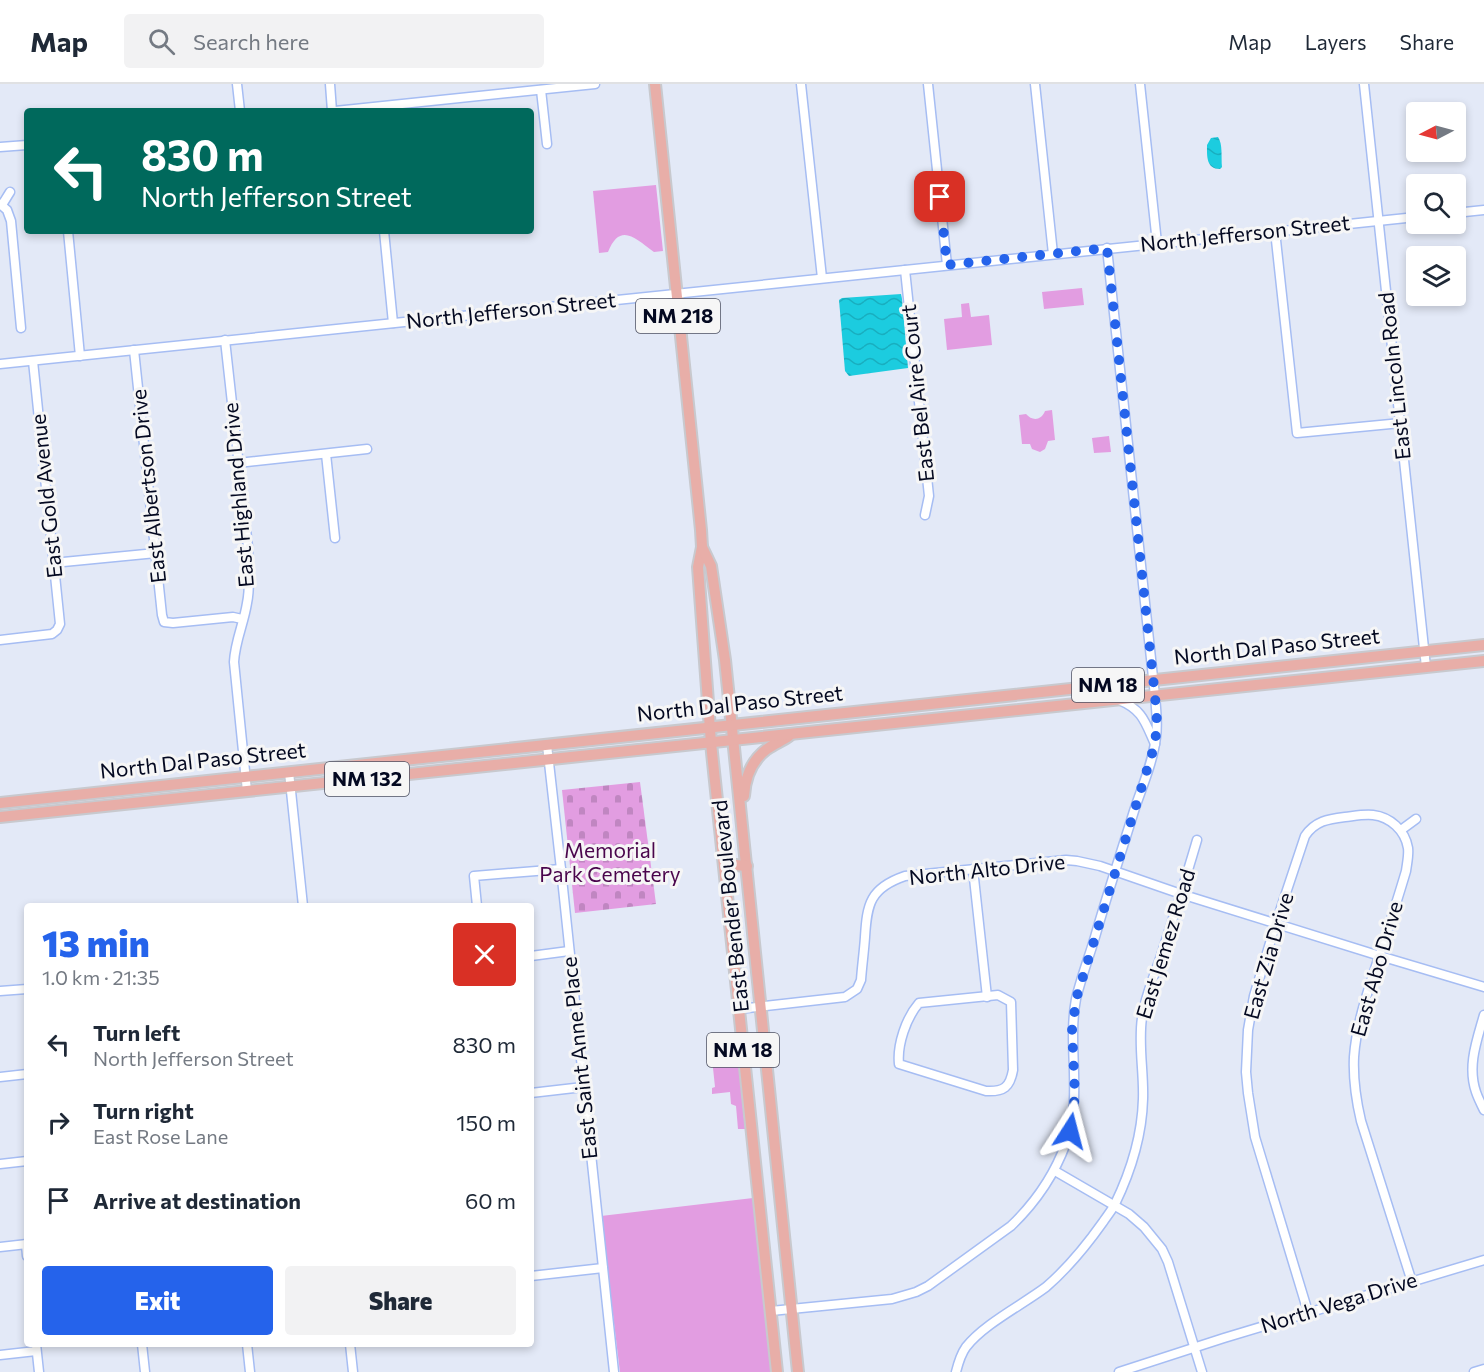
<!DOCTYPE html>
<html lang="en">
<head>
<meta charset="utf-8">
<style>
  :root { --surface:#fff; --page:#f2f2f3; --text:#1f2937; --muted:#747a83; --line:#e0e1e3; --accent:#2563eb }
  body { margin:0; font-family:Commissioner,sans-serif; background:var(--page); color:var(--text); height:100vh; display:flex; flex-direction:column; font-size:22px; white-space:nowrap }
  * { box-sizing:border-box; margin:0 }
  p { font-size:20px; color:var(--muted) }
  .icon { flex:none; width:33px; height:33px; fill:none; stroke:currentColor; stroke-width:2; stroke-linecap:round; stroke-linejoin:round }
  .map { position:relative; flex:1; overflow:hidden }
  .sheet { position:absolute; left:24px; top:819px; width:510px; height:444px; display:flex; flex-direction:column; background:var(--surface); border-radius:6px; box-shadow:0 3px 9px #0003 }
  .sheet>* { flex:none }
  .banner { position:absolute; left:24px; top:24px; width:510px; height:126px; border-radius:6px; box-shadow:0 3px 9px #0003; background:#00695c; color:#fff; overflow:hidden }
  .needle { width:39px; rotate:264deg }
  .buttons { position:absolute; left:1406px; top:18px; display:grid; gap:12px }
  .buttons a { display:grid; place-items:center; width:60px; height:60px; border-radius:6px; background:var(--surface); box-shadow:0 3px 9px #0003; font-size:30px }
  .pin { position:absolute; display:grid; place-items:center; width:51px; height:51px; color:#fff; margin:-26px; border-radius:12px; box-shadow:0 3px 9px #0006 }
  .me { position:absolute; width:66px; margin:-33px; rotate:9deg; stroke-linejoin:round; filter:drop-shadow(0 0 4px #0008) }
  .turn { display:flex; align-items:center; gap:21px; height:126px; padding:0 18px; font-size:27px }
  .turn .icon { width:78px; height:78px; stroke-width:2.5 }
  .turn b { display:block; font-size:42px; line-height:51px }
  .round { display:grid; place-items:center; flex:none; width:63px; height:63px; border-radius:6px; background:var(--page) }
  .overview { display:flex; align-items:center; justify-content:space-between; height:102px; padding:0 18px }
  h1 { font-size:36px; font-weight:800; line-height:45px; color:var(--accent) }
  .primary-button { display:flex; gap:12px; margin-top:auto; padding:12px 18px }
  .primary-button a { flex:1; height:69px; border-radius:6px; background:var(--accent); color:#fff; font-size:24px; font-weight:800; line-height:69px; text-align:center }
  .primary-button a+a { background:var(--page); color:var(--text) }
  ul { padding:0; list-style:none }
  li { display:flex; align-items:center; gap:18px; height:78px; padding:0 18px }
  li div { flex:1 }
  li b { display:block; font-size:22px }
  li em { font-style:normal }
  header { display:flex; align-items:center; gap:36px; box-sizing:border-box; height:84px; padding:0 30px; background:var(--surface); border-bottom:2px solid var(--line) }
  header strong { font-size:28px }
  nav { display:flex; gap:33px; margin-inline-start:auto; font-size:21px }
  .search { width:420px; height:54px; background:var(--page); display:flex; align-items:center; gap:15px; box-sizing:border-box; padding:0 21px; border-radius:6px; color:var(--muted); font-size:22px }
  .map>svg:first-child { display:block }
</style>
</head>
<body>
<header>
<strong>Map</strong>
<div class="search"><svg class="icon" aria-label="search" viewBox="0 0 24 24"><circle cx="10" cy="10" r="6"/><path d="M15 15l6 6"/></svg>Search here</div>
<nav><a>Map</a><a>Layers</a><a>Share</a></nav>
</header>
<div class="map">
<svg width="1484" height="1288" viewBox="0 0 1484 1288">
  <defs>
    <pattern id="cemetery-stones" width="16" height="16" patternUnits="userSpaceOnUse" patternTransform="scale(1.5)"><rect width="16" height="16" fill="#e29de1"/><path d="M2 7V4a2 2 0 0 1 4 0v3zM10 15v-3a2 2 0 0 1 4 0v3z" fill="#c086c1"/></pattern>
    <pattern id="water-waves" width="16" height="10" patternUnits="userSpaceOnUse" patternTransform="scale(1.5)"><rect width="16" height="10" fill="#1cccdf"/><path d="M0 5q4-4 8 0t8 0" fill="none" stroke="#18aebf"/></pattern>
  </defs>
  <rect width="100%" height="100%" fill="#e3e9f7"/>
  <g fill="#e29de1">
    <path d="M656,101l7,66 -9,1c-19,-14 -34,-30 -46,0l-9,1 -6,-62z"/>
    <path d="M1082,204l2,17 -40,4 -2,-17z"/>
    <path d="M969,219l2,14 18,-2 3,30 -45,5 -3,-31 18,-2 -1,-13z"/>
    <path d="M1052,326l3,30 -7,1 -3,8 -5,3 -8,-3 -2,-5h-8l-3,-29 7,-1c6,7 15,7 19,-3z"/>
    <path d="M1109,352l2,16 -17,1 -2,-15z"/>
    <path d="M723,964h14l8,81h-7l-2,-23 -5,-2 -1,-12 -18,2v-6l3,-1 -4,-38z"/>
    <path d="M753,1114l18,174h-151l-19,-156z"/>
  </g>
  <path fill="url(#cemetery-stones)" d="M640,698l16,122 -81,9 -13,-123z"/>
  <g fill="url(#water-waves)">
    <path d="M1218,53c5,7 3,20 4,30l-2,2c-14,0 -13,-13 -13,-24l4,-7z"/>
    <path d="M901,210l1,5 6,69 -59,8 -4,-5 -6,-71 3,-2z"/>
  </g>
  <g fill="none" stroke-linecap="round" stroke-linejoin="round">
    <defs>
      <g id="minor">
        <path d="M237,0l3,27"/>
        <path d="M330,0l2,27"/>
        <path d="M801,0l21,194"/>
        <path d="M928,0l19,181"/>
        <path d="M1035,0l18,170"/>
        <path d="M1140,0l17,159"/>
        <path d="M1364,0l62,583"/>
        <path d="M541,6l6,54"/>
        <path d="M335,27l260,-27"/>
        <path d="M0,63l27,-2"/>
        <path d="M0,120l7,6 4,11 10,107"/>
        <path d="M2,121l8,-13"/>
        <path d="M1455,129l29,-3"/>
        <path d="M68,147l12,125"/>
        <path d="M384,147l9,92"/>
        <path d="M1275,147l22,202 104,-10"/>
        <path d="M905,186l24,226 -4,19"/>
        <path d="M225,256l23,207c0,18 3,38 -1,56 -3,20 -12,38 -13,59l13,129"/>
        <path d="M134,266l28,265 2,7 9,1 60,-6 9,2"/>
        <path d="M0,280l1416,-147"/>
        <path d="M326,370l9,84"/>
        <path d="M238,379l129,-14"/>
        <path d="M53,479l103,-10"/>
        <path d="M0,556l52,-6 5,-4 3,-6 -27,-263"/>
        <path d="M1119,616c24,10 26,22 36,44"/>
        <path d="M547,661l14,124 53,503"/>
        <path d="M289,688l14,134"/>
        <path d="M1401,746l15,-11"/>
        <path d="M973,785l14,128"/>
        <path d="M477,822l-3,-30 87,-7"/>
        <path d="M531,872l38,-5"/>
        <path d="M0,907l27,-2"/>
        <path d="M998,911l13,7 2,68c-3,17 -9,22 -27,21l-87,-27c-2,-19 7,-46 20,-61z"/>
        <path d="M739,925l106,-12 12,-8 4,-9c1,-14 3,-28 4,-43 2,-33 5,-49 40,-61l161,-16 11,1 23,5 81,28 199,62 104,31"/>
        <path d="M1484,931c-7,25 -17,51 -8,77 2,6 5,12 8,18"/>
        <path d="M0,993l27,-3"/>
        <path d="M531,1009l52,-6"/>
        <path d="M0,1080l27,-3"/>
        <path d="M1055,1087l74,43 15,13 18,22 6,13 34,110"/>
        <path d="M26,1160l1,12"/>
        <path d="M0,1163l27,-3"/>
        <path d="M531,1192l72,-8"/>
        <path d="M771,1227l121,-12 24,-7 12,-6 83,-60c25,-24 43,-50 55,-83 17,-47 1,-96 10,-144 5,-21 13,-42 19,-62 12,-42 26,-84 39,-126 8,-24 19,-49 22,-74 2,-14 0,-28 -1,-41l-48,-448"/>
        <path d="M1308,1228l-53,-175 -7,-44 -2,-21 2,-42 6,-34 22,-73 29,-87c10,-15 23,-17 40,-19 9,-1 19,-3 28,-2 17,2 32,15 35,33 1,7 -1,15 -2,23 -10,34 -21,67 -32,101 -9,28 -18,56 -20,85 -1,22 2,43 7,64l51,161"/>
        <path d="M36,1260l3,28"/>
        <path d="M142,1260l3,28"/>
        <path d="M247,1260l3,28"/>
        <path d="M350,1260l3,28"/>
        <path d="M0,1271l36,-4"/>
        <path d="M956,1288c2,-8 5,-18 10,-25 18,-23 56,-42 80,-60 22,-19 40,-41 57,-65 4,-6 9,-12 12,-18 16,-33 27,-68 28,-105 1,-27 -5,-55 -1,-81 3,-22 13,-44 20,-65 12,-38 24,-75 35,-113"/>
        <path d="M1119,1288l105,-34 260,-78"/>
        <path d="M1474,1288l10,-3"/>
      </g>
      <g id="major">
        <path d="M655,0l46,446 1,17 -4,20 13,176 66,629"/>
        <path d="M702,463l9,19 14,94 73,712"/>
        <path d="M744,712c1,-19 7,-35 23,-47 7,-5 15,-8 22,-13"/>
        <path d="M0,719l1484,-158"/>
        <path d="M0,733l1484,-156"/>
        <path d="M724,780l23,2"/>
      </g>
    </defs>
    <use href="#minor" stroke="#a6bdf3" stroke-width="11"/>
    <use href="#major" stroke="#c8c9ce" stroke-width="14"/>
    <use href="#minor" stroke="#fff" stroke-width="8"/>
    <use href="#major" stroke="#e8aea8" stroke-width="10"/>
  </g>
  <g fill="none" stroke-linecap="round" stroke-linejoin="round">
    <path stroke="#2563eb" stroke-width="10" stroke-dasharray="0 18" d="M940,113l7,68 160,-17 48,448 2,26 -2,22 -78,252 -5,32 3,68 -5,35"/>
  </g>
  <g text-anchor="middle" stroke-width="6" stroke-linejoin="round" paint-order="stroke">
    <g fill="#f6f6f6" stroke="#4d5061" stroke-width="1.5">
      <rect x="636" y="215" width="84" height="34" rx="4.5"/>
      <rect x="1072" y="584" width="72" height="34" rx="4.5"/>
      <rect x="325" y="678" width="84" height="34" rx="4.5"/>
      <rect x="707" y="949" width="72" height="34" rx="4.5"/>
    </g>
    <g font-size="20" font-weight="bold" fill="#040921">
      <text x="678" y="239">NM 218</text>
      <text x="1108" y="608">NM 18</text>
      <text x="367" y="702">NM 132</text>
      <text x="743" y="973">NM 18</text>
    </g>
    <g font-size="21" fill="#040921" stroke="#f6f6f6">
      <text transform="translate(1245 150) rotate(-6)" y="7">North Jefferson Street</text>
      <text transform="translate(511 227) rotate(-6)" y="7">North Jefferson Street</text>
      <text transform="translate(1395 292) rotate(-96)" y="7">East Lincoln Road</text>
      <text transform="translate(918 309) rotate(-96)" y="7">East Bel Aire Court</text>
      <text transform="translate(149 402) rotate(-96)" y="7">East Albertson Drive</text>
      <text transform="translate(239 411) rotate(-95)" y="7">East Highland Drive</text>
      <text transform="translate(47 412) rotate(-96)" y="7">East Gold Avenue</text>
      <text transform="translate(1277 563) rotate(-6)" y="7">North Dal Paso Street</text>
      <text transform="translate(740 620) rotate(-6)" y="7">North Dal Paso Street</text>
      <text transform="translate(203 677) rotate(-6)" y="7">North Dal Paso Street</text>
      <text transform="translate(987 786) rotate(-6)" y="7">North Alto Drive</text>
      <text transform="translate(731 822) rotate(-96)" y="7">East Bender Boulevard</text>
      <text transform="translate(1166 860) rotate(-73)" y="7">East Jemez Road</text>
      <text transform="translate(1269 872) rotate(-74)" y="7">East Zia Drive</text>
      <text transform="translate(1377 885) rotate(-74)" y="7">East Abo Drive</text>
      <text transform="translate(580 974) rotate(-96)" y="7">East Saint Anne Place</text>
      <text transform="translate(1339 1219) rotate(-17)" y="7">North Vega Drive</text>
    </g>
    <g font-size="21" fill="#4a054c" stroke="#f6f6f6">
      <text x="610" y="774">Memorial<tspan x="610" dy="24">Park Cemetery</tspan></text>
    </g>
  </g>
</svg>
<div class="buttons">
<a><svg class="needle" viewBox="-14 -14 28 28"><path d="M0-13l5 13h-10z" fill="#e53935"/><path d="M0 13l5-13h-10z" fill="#747a83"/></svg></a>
<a><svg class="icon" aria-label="search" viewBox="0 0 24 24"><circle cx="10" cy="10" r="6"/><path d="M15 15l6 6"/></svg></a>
<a><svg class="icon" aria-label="layers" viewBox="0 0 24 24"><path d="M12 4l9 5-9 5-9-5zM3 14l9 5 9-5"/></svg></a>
</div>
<div class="pin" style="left:940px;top:113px;background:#d93025"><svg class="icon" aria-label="arrive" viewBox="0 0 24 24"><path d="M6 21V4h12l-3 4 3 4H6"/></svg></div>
<svg class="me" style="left:1070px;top:1047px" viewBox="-20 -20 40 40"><path d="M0-17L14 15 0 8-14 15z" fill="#2563eb" stroke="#fff" stroke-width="4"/></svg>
<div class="banner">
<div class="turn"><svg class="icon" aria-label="left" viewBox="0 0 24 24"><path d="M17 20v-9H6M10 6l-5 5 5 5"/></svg><div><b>830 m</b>North Jefferson Street</div></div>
</div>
<section class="sheet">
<div class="overview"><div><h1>13 min</h1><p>1.0 km · 21:35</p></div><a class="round" style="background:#d93025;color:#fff"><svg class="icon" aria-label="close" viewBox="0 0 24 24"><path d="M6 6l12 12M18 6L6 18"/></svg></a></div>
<ul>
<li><svg class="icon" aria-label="left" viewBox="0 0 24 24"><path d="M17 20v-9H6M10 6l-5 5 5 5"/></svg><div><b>Turn left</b><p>North Jefferson Street</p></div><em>830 m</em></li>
<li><svg class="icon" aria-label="right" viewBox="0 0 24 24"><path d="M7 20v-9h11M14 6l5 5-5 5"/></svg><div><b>Turn right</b><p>East Rose Lane</p></div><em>150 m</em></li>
<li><svg class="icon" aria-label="arrive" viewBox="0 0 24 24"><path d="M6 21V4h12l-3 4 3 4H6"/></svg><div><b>Arrive at destination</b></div><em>60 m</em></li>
</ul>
<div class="primary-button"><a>Exit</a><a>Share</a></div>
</section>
</div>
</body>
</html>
